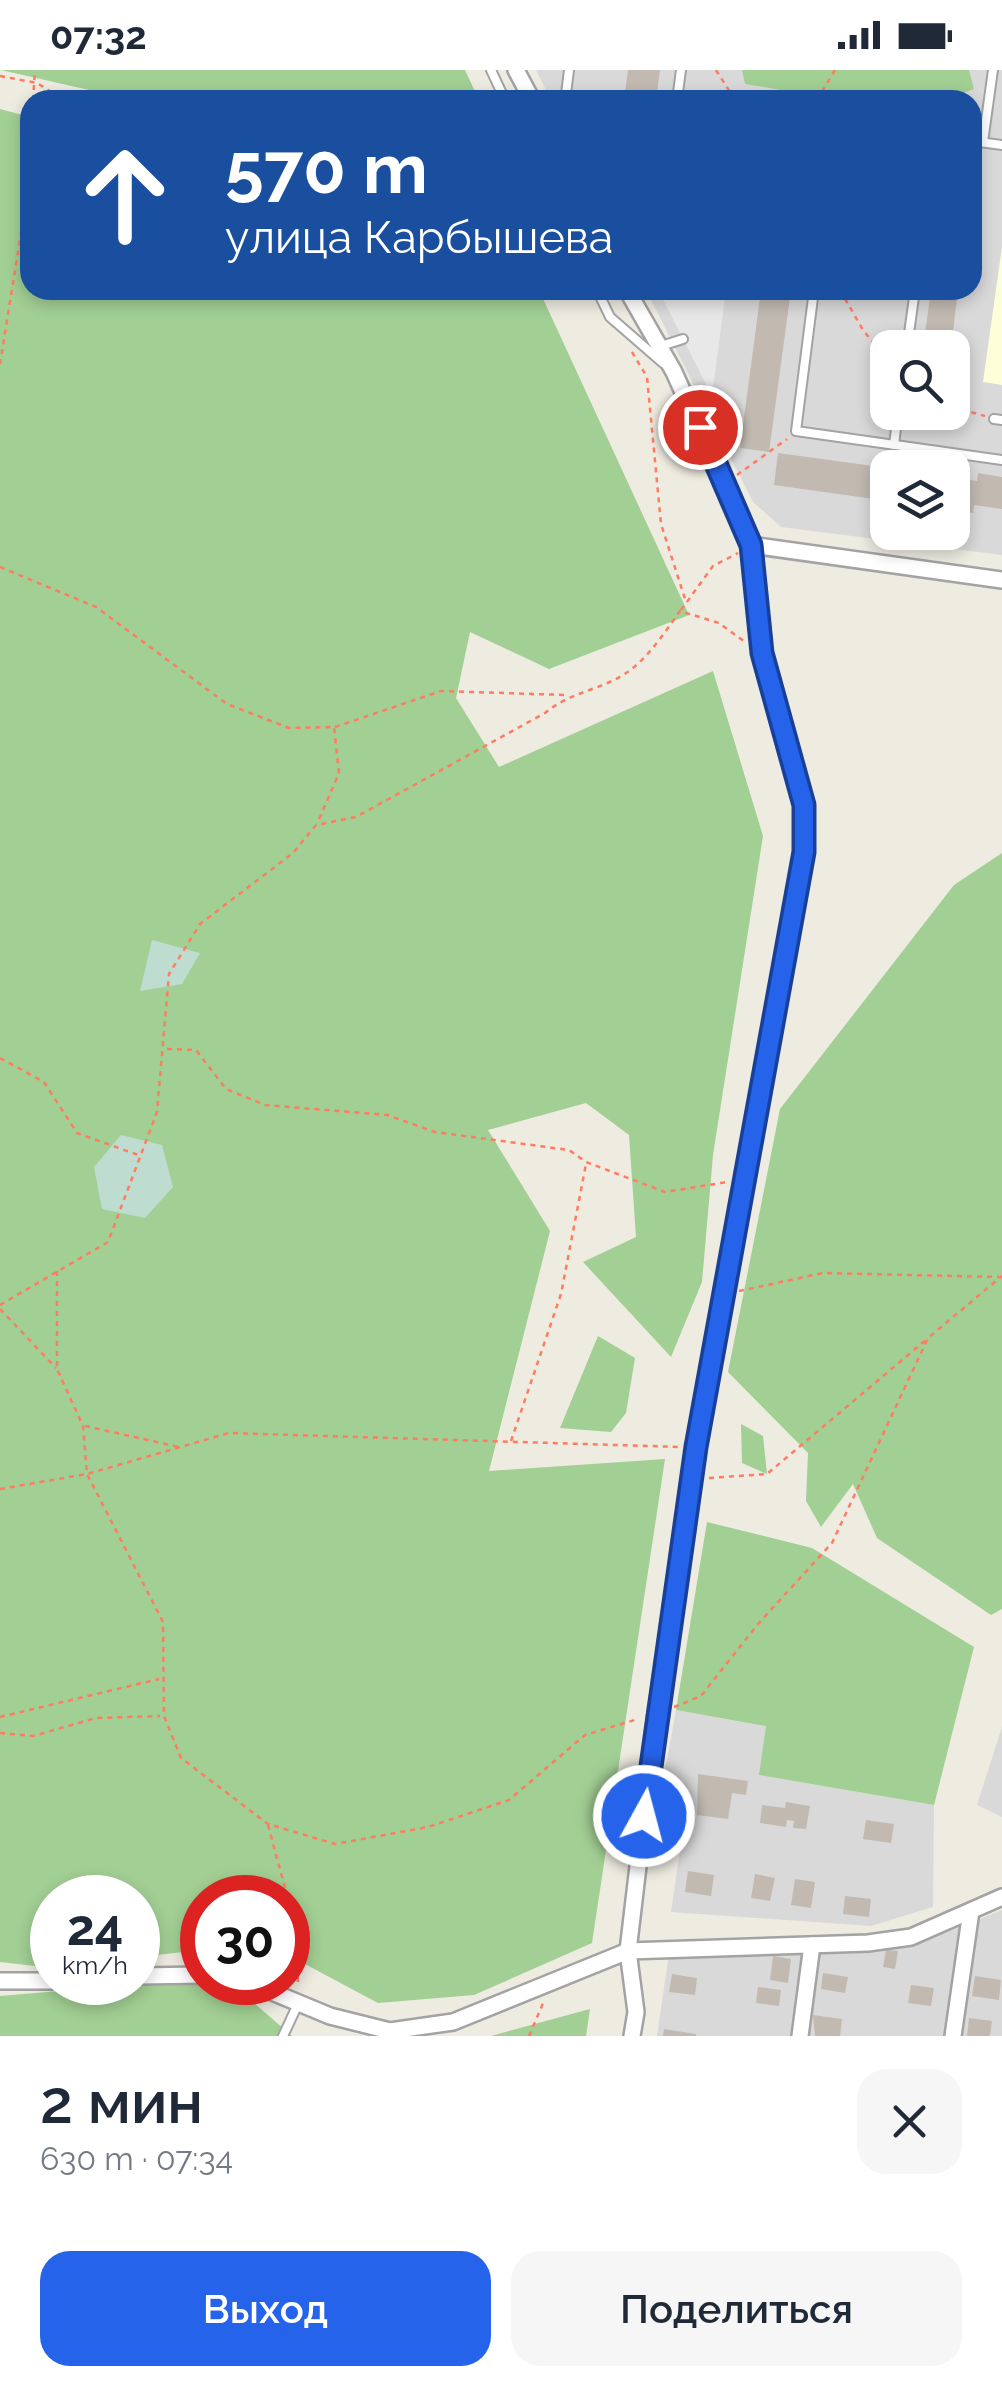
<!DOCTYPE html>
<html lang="ru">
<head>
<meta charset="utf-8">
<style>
  :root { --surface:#fff; --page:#f6f6f7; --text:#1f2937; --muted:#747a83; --accent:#2563eb }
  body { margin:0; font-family:Raleway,sans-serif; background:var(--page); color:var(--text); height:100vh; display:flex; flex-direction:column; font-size:38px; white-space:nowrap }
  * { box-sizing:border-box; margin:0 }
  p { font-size:32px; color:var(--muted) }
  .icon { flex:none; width:55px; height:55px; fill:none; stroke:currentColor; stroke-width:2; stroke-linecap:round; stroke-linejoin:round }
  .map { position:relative; height:1966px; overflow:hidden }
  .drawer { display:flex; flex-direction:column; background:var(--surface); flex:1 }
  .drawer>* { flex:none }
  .top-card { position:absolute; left:20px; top:20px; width:962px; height:210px; border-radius:30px; box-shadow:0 5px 15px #0003; background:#1a4fa0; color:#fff; overflow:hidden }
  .fabs { position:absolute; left:870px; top:260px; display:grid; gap:20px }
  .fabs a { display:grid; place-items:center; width:100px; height:100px; border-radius:20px; background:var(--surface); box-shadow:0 5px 15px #0003; font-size:50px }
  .speed { position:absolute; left:30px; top:1805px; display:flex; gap:20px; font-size:50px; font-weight:700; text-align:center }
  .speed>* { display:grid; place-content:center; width:130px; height:130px; border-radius:50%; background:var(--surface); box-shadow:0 5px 15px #0003; line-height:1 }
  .speed small { font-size:25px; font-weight:400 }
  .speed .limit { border:15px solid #d22; background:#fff; color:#111 }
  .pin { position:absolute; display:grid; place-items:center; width:85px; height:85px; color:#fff; margin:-42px; border:5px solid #fff; border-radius:50%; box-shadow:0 2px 10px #0007 }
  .me { position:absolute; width:110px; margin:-55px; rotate:7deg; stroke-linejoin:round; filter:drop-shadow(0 0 8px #0008) }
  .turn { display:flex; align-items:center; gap:35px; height:210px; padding:0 40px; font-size:45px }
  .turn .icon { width:130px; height:130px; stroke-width:2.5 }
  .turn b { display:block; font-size:70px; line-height:85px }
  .round { display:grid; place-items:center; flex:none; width:105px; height:105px; border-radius:30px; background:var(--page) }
  .headline { display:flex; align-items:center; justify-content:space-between; height:170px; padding:0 40px }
  h1 { font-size:60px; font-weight:600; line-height:75px }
  .button { display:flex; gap:20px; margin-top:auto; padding:20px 40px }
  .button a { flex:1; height:115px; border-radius:30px; background:var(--accent); color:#fff; font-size:40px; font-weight:600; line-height:115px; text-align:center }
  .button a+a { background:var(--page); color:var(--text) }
  .status { display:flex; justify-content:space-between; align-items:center; height:70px; padding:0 50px; background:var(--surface); direction:ltr }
  .status svg { height:28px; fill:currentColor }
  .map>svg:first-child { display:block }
</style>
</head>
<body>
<div class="status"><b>07:32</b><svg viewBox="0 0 49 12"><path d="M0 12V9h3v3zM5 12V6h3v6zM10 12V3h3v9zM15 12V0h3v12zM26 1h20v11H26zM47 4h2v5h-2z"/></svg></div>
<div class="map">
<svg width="1002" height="1966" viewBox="0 0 1002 1966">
  <rect width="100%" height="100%" fill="#eeebe1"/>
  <g fill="#dad9d9" fill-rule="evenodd">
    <path d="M536,0h466v485l-221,-28 -28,-25 -107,-212h326v-190h-421zM888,278h64v64h-64zM888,398h64v64h-64z"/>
    <path d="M676,1640l90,16 -6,49 174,30 -1,102 -62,19 -200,-14 18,-122 -24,-19z"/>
    <path d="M1002,1657v90l-25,-12z"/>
    <path d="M1002,1840v126h-345l12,-82 152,-1 98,-9z"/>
  </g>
  <path fill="#fdffd9" d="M1002,177v138l-19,-3z"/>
  <g fill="#a2cf94">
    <path d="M1,0h464l14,30h-346z"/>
    <path d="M742,0h227l5,19c-68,29 -158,6 -229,-5z"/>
    <path d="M0,39l30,8v173h509l150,325 -140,54 -79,-37 -14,66 43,69 214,-96 50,165 -50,319 -11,127 -31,75 -88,-95 53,-25 -7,-102 -43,-32 -98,27 62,101 -61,240 176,-12 -73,484 -118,52 -96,8 -90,-48v-57h-86v52l-64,7v-59h-86v70l-52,-6z"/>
    <path d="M1002,783v756l-11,6 -114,-77 -24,-54 -32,43 -15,-26 2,-48 -80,-81 52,-263 174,-224z"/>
    <path d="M598,1266l37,22 -9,55 -15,19 -51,-4z"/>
    <path d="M741,1354l22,12 4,38 -25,-11z"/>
    <path d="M707,1452l105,26 162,99 -40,158 -175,-30 7,-49 -90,-16z"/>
    <path d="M202,1909l29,4 61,53h-292v-40z"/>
    <path d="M590,1939l-4,27h-95z"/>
  </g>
  <g fill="#beddd0">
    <path d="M152,870l48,13 -18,31 -42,7z"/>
    <path d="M121,1065l41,10 11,42 -28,31 -43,-9 -8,-42z"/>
  </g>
  <path fill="#e8e8e8" d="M658,220h68l-14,106 -29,-57z"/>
  <g fill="#c2bab1">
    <path d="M628,0h32l-4,30h-32z"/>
    <path d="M761,220h30l-22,162 -29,-4z"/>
    <path d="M931,220h27l-7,58h-28z"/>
    <path d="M778,383l110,15v33l-114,-16z"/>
    <path d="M978,403l24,4v32l-28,-4 -1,8 -21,-3v-32l25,3z"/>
    <path d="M698,1704l50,7 -2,14 -14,-2 -4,26 -31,-4z"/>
    <path d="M786,1732l24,4 -4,23 -13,-1 1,-7 -7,-1 -1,7 -26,-4 2,-18 23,3z"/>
    <path d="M866,1750l28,4 -3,19 -28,-4z"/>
    <path d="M688,1801l26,4 -3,21 -26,-4z"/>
    <path d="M755,1804l20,4 -5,23 -19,-3z"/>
    <path d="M795,1809l20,3 -4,26 -20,-3z"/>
    <path d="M845,1826l26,3 -2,18 -26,-3z"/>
    <path d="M886,1880l12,1 -3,18 -12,-2z"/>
    <path d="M773,1886l18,3 -3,24 -18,-3z"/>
    <path d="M823,1903l25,4 -3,16 -24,-4z"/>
    <path d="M672,1904l25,4 -2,17 -26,-3z"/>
    <path d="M975,1906l26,4 -2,20 -27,-4z"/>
    <path d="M911,1915l23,3 -3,18 -23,-3z"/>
    <path d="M758,1917l23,3 -2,16 -23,-3z"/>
    <path d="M813,1945l29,4 -2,17h-25z"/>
    <path d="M969,1948l23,3 -2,15h-23z"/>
    <path d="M664,1959l32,5v2h-33z"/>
  </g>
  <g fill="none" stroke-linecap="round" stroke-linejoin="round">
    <defs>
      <g id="service">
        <path d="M491,0l14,30"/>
        <path d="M558,30l8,-6 3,-24"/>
        <path d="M677,30l4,-30"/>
        <path d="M972,71l30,4"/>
        <path d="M983,72l10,-72"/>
        <path d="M597,220l13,27 53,46"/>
        <path d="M814,220l-18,141 206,29"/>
        <path d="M661,276l22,-7"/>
        <path d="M907,278l8,-58"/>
        <path d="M994,349l8,1"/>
        <path d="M894,375l4,-33"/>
        <path d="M283,1966l15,-32"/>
      </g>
      <g id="minor">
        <path d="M516,0l16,30"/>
        <path d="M627,220l47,82 77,173 11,108 43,152 -1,47 -108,595 -40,267 -28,237 8,61 -4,24"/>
        <path d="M751,475l251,35"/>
        <path d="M138,1906l64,-1"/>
        <path d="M0,1911h52"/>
        <path d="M248,1912l82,34 60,15 63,-9 175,-71 240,-8 43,-6 91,-40"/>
        <path d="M800,1966l12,-91"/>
        <path d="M953,1966l18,-125"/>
      </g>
    </defs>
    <use href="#service" stroke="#a3a3a3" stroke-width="12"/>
    <use href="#minor" stroke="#a3a3a3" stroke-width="20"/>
    <g stroke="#ff7c62" stroke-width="2.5" stroke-dasharray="5 5" stroke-linecap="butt">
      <path d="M716,0l19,30"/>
      <path d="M0,6l37,7 27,17"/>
      <path d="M33,30l2,-30"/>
      <path d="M817,30l18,-30"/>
      <path d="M840,220l23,40 25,31"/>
      <path d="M632,282l15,25 14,147 25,78"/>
      <path d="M0,294l23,-143 7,-108"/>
      <path d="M952,337l33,9"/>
      <path d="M737,405l50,-36"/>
      <path d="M0,497l96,40 131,97 62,24 45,-1 5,46 -22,51"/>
      <path d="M681,540l32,-44 25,-13"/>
      <path d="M335,657l106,-36 125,4"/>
      <path d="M167,979l29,1 30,39 39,16 122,10 48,17 134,18 17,12 79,30 62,-10"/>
      <path d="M0,988l44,24 33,51 64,23"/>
      <path d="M57,1201v98l26,57 4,48 76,148 1,94 17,42 87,66 67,20 93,-17 81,-27 76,-65 53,-16"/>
      <path d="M739,1221l84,-18 176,4"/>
      <path d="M0,1235l108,-63 49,-130 12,-138 31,-50 93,-71 23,-28 40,-8 189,-104c23,-19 45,-21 71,-34 28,-14 46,-43 64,-68l39,12 26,19"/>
      <path d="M0,1239l56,59"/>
      <path d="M85,1356l94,21"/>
      <path d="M511,1371l50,-147 25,-130"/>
      <path d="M709,1408l58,-4 160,-135"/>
      <path d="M0,1419l87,-15 142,-41 452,14"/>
      <path d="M674,1637l27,-11 57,-72 74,-81 96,-205 74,-62"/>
      <path d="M0,1647l159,-38"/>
      <path d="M0,1663l33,3 63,-18 64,-2"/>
      <path d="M268,1755l19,70"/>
      <path d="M288,1828l9,37 1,50"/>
      <path d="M529,1966l15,-35"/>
    </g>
    <use href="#service" stroke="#fff" stroke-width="8"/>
    <use href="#minor" stroke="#fff" stroke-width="15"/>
  </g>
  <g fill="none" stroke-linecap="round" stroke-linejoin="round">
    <defs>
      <path id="route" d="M644,1746l52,-369 108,-595v-47l-42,-152 -11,-108 -51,-118"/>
    </defs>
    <use href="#route" stroke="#184099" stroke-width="25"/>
    <use href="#route" stroke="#2563eb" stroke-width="18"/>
  </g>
</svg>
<div class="fabs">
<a><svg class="icon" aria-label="search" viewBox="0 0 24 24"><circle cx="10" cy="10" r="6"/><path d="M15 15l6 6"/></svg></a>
<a><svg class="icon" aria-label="layers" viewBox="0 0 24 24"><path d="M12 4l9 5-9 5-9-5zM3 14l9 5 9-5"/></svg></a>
</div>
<div class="speed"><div>24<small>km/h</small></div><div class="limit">30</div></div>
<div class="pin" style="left:700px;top:357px;background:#d93025"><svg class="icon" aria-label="arrive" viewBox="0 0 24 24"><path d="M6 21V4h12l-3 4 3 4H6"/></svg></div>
<svg class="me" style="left:644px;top:1746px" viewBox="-20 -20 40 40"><circle r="17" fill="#2563eb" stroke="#fff" stroke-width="3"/><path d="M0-11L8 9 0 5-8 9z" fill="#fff"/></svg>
<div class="top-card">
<div class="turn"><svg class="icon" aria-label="ahead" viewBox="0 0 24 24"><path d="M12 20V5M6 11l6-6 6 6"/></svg><div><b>570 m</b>улица Карбышева</div></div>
</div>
</div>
<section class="drawer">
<div class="headline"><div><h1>2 мин</h1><p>630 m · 07:34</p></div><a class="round"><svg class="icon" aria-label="close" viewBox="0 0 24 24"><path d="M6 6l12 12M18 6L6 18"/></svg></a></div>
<div class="button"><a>Выход</a><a>Поделиться</a></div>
</section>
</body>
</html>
